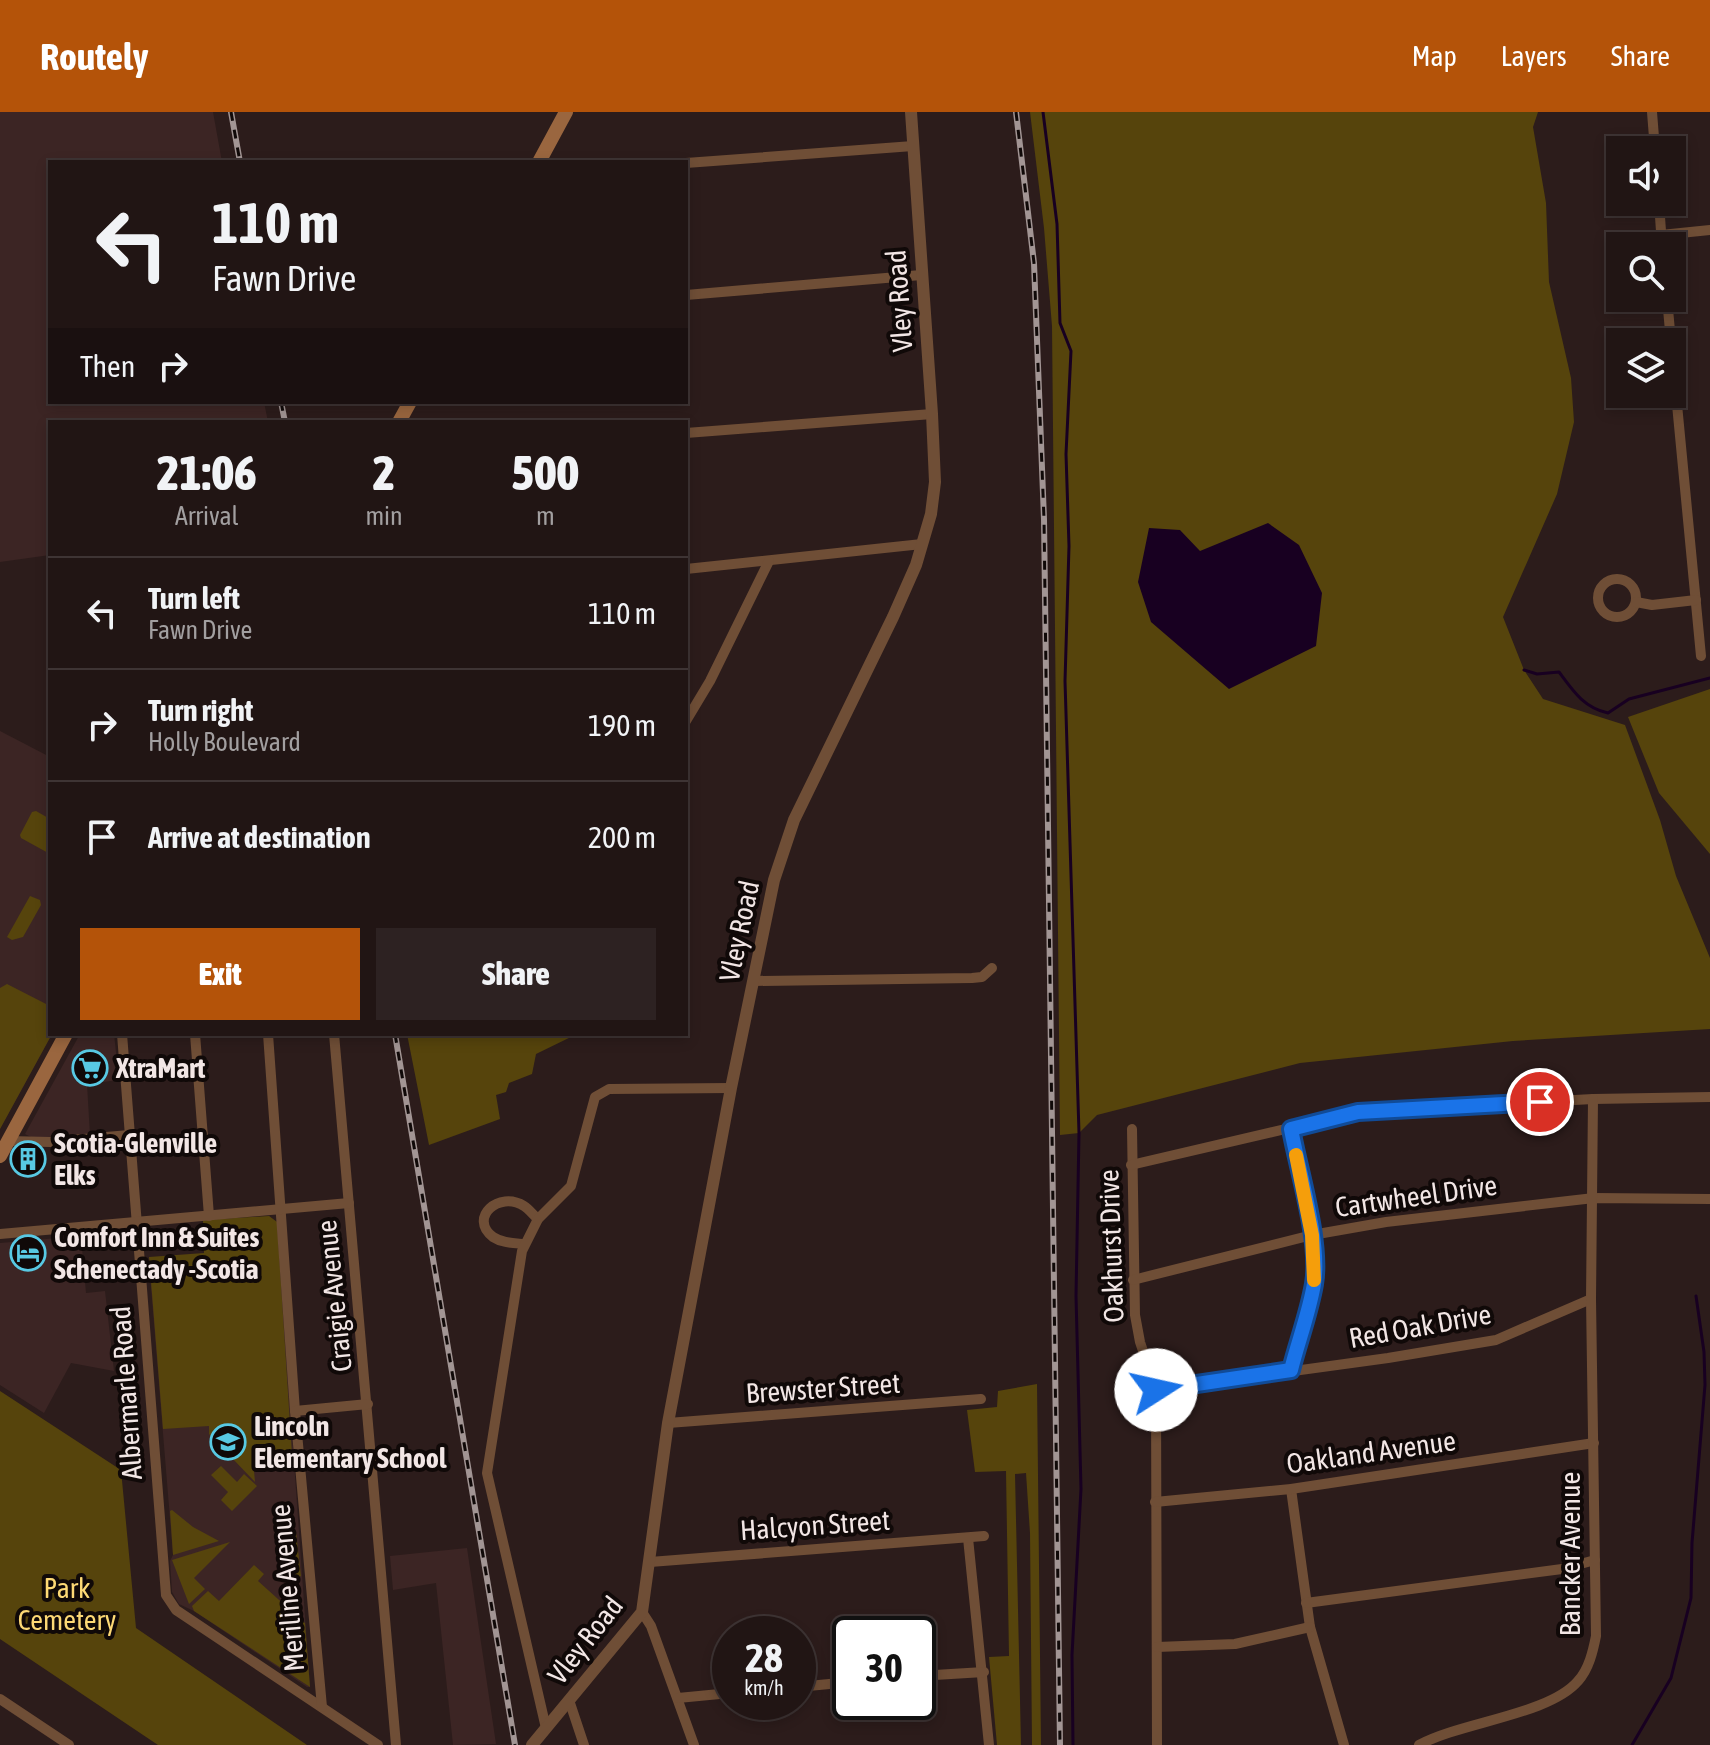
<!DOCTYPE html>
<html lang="en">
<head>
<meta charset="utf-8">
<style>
  :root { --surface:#211514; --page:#2d2222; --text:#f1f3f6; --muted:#a29fa0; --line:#3e3434; --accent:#b45309 }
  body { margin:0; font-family:"Asap Condensed",sans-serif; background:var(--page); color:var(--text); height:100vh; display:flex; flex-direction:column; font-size:30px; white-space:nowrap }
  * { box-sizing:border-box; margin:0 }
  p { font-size:26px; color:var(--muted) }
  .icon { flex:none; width:44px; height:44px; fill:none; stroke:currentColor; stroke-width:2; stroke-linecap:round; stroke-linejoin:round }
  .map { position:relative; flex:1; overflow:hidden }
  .sheet { position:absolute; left:48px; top:308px; width:640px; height:616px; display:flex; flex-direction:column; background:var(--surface); border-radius:0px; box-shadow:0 4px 12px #0003,0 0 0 2px var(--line) }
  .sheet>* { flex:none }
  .banner { position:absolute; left:48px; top:48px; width:640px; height:244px; border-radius:0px; box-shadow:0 4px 12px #0003,0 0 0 2px var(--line); background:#211514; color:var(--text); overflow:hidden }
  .buttons { position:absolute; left:1606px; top:24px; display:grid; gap:16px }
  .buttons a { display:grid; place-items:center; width:80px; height:80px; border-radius:0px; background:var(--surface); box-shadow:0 4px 12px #0003,0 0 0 2px var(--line); font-size:40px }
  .speed { position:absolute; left:712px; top:1504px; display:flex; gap:16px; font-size:40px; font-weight:700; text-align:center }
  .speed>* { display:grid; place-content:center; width:104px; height:104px; border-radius:50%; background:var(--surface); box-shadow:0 4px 12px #0003,0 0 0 2px var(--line); line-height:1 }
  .speed small { font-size:20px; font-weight:400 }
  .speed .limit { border:4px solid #111; border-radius:12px; background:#fff; color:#111 }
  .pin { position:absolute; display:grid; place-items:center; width:68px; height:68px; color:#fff; margin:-34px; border:4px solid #fff; border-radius:50%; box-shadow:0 2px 8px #0007 }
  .me { position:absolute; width:88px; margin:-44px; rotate:80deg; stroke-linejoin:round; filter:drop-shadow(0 0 6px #0008) }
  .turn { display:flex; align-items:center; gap:28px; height:168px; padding:0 32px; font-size:36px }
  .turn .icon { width:104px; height:104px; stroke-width:2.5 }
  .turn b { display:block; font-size:56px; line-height:68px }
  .then { display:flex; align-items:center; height:76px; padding:0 32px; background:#0003; gap:16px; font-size:30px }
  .eta { display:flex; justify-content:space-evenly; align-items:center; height:136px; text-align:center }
  .eta b { font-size:48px; font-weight:800; line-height:56px }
  .button { display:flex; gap:16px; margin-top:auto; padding:16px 32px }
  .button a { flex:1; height:92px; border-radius:0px; background:var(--accent); color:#fff; font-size:32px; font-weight:800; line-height:92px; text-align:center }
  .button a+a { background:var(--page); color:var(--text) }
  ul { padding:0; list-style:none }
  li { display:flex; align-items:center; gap:24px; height:112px; padding:0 32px; border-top:2px solid var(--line) }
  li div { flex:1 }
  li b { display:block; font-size:30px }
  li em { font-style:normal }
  header { display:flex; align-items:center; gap:48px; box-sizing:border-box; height:112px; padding:0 40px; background:var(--accent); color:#fff }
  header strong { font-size:38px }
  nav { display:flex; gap:44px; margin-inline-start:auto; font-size:28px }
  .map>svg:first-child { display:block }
</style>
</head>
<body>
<header>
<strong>Routely</strong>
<nav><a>Map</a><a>Layers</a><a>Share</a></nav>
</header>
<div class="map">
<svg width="1710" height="1633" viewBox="0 0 1710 1633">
  <rect width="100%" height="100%" fill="#2c1c1b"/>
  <g fill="#3c2524">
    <path d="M0,0h213l9,50h-172v240h214l4,20h-218v133l-50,7z"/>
    <path d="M0,619l50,26v277h2l-52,95z"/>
    <path d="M80,922h34l5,46 -32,4 3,51 -55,4 -10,-5z"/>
    <path d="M269,1104l8,6 33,465h-3l-113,-76 -15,-7 -7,-12 -2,-31 3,-6 -23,-280 56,-5z"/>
    <path d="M81,1124l5,57 19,-2 9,80 -43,-8 -27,50 -44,-28v-142z"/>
    <path d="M467,1436l29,196 -43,1 -17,-162 -43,7 -3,-34z"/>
  </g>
  <g fill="#56440c">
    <path d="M1030,0h508l-5,15 13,76 3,79 22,96 3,44 -17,72 -54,123 21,53 19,29 82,26 35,95 16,56 34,82v71l-197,12 -213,22 -203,52 -18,18 -19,2 -8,-809 -8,-98z"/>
    <path d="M1710,577v165l-51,-61 -31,-76z"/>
    <path d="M36,699l14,8v35l-29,-16 -1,-3 12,-23z"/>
    <path d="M30,784l10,4 1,5 -18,32 -11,3 -5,-3z"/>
    <path d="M7,872l43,22v28h2l-52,95v-141z"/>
    <path d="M407,922h170l-41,20 -4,20 -23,9 -3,9 -10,3 4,24 -71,26z"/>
    <path d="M269,1104l8,6 15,233 -39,4 2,23 -46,-48v-8l-46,3 -14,-172 55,-4 -1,-33z"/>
    <path d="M1037,1272l4,361h-9l-2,-212 -4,-60 -11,1 6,271h-24l-8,-88 20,-1 -3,-185 -31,1 -8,-62 30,-3 1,-16z"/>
    <path d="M0,1279l121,79 15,158 171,117h-149l-158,-106z"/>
    <path d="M221,1354l16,16 7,-8 13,12 -25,25 -11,-11 7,-8 -17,-17z"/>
    <path d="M172,1398l21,17 26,14 -46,14 -3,-44z"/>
    <path d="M296,1420l5,44 -14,6 -8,-7 9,-10 -11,-12z"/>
    <path d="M230,1430l-36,36 11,11 -16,15 -17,-44z"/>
    <path d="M254,1453l10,9 -6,7 30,27 -10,5 12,-2 15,12 5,64 -116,-76 -2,-5 16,-15 11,10z"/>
  </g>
  <path fill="#180021" d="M1268,411l31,22 23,48 -6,53 -87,43 -78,-67 -13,-40 11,-54 31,2 20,21z"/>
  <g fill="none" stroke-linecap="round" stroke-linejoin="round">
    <g stroke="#180021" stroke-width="3">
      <path d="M1043,0l14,112 3,99 11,28 -5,103 3,92 -4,135 14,452 -3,163 5,193 -9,166 1,90"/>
      <path d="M1524,558l13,4 22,-2c14,19 25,36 49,41l21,-14 81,-21"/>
      <path d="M1632,1633l39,-67 20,-80 1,-55 13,-158 -1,-33 -8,-56"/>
    </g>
    <g stroke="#6f4e36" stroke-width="10">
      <path d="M1652,0l3,38"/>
      <path d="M686,51l227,-17"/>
      <path d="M1659,90l3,44"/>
      <path d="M1661,123l49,-5"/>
      <path d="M686,183l235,-20"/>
      <path d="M1667,186l4,44"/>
      <path d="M1672,240l29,304"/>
      <path d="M686,321l246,-19"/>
      <path d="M686,457l236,-25"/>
      <circle cx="1617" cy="486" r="19"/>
      <path d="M1636,490l16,3 44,-5"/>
      <path d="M686,609l24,-40 59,-120"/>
      <path d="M754,869l218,-3 10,-1 10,-9"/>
      <path d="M122,922l44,561 10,15 202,135"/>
      <path d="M195,922l14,182"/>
      <path d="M268,922l27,377 27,296"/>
      <path d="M334,922l62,711"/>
      <path d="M1132,1017l3,186 5,27 16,48 1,355"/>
      <path d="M1291,1017c8,43 30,113 23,155 -5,29 -16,58 -23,86"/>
      <path d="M8,1029l42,1 79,-7"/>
      <path d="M1131,1053l227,-53 235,-13 117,-2"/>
      <path d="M0,1122l349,-31"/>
      <path d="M524,1132c-11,-1 -22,-1 -31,-7 -25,-19 6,-47 31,-31 5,3 9,9 14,13"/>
      <path d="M1133,1168l179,-45 74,-13 208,-24 116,1"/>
      <path d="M1156,1278l232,-32 108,-18 95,-41"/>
      <path d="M295,1299l73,-7"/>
      <path d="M668,1311l313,-24"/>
      <path d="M1291,1377l19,138 34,118"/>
      <path d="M1155,1390l136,-13 303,-46"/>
      <path d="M968,1426l21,207"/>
      <path d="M650,1450l334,-26"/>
      <path d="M1306,1491l256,-34 33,-9"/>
      <path d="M642,1500l9,14 43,119"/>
      <path d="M1157,1535l78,-3 75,-17"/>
      <path d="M918,1564l66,-4"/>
      <path d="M798,1575l52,-5"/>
      <path d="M678,1586l52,-5"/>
      <path d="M0,1587l69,46"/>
      <path d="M569,1588l15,45"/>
      <path d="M546,1616l-59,-255 35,-222 16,-32 33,-33 24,-89 14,-8 122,-1"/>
      <path d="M1419,1633c42,-23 130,-30 159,-64 11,-12 15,-30 18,-45l-5,-337 2,-200"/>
    </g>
    <path stroke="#6f4e36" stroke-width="12" d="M532,1633l110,-133 26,-189 63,-335 43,-208 20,-60 99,-203 23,-52 15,-51 4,-32 -3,-68 -21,-302"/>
    <g stroke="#9a663f" stroke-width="14">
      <path d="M539,50l27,-50"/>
      <path d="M399,310l11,-20"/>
      <path d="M0,1044l66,-122"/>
    </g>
    <defs>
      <g id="rail">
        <path d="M231,0l9,50"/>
        <path d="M1016,0l18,151 10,256 16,1226"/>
        <path d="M281,290l4,20"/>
        <path d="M395,922l120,711"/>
      </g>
    </defs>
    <use href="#rail" stroke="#a29594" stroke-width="6"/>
    <use href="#rail" stroke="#100908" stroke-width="3" stroke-dasharray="9" stroke-linecap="butt"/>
  </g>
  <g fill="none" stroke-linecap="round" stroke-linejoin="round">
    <defs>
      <path id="route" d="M1156,1278l135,-20c7,-28 18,-57 23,-86 7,-42 -15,-111 -23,-155l67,-17 182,-10"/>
    </defs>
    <use href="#route" stroke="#114b97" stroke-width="20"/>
    <use href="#route" stroke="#1a73e8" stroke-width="14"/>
    <path stroke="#f59e0b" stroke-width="14" d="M1296,1043l16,80 2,45"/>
  </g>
  <defs>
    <symbol id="supermarket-ring" viewBox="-11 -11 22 22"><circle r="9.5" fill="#100908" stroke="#58c9e3" stroke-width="1.5"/><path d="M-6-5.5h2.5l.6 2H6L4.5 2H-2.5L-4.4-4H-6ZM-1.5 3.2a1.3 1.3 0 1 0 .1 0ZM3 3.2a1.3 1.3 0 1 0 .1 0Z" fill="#58c9e3"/></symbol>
    <symbol id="building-ring" viewBox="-11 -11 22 22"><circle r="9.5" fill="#100908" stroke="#58c9e3" stroke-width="1.5"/><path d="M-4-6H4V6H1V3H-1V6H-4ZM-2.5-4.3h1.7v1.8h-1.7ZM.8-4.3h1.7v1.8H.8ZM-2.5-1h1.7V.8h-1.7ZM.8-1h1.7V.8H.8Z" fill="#58c9e3"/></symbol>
    <symbol id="hotel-ring" viewBox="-11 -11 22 22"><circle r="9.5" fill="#100908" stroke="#58c9e3" stroke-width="1.5"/><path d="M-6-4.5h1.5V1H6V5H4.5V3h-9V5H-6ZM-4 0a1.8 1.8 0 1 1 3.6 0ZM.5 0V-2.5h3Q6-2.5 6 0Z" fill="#58c9e3"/></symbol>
    <symbol id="school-ring" viewBox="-11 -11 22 22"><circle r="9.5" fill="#100908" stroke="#58c9e3" stroke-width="1.5"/><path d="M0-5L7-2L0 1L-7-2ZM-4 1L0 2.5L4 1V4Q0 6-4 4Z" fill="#58c9e3"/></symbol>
  </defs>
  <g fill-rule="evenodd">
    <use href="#supermarket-ring" x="70" y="936" width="40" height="40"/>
    <use href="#building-ring" x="8" y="1027" width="40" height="40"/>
    <use href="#hotel-ring" x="8" y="1121" width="40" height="40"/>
    <use href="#school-ring" x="208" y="1310" width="40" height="40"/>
  </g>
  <g text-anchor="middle" stroke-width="8" stroke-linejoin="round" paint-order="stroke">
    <g font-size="28" fill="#f2e6e5" stroke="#100908">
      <text transform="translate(899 189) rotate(-94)" y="10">Vley Road</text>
      <text transform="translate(739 819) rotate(-78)" y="10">Vley Road</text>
      <text transform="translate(1416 1084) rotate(-8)" y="10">Cartwheel Drive</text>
      <text transform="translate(1111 1134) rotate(-92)" y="10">Oakhurst Drive</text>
      <text transform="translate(334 1184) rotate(-96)" y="10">Craigie Avenue</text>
      <text transform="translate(1420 1214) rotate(-10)" y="10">Red Oak Drive</text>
      <text transform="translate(823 1276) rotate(-4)" y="10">Brewster Street</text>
      <text transform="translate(126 1281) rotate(-94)" y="10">Albermarle Road</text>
      <text transform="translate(1371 1340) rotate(-8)" y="10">Oakland Avenue</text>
      <text transform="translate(815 1413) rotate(-4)" y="10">Halcyon Street</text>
      <text transform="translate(1570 1442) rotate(-90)" y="10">Bancker Avenue</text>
      <text transform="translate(287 1476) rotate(-95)" y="10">Meriline Avenue</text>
      <text transform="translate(585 1528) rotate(-52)" y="10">Vley Road</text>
    </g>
    <g font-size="28" font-weight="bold" fill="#f2e6e5" stroke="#100908" text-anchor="start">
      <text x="116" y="966">XtraMart</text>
      <text x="54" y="1041">Scotia-Glenville<tspan x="54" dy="32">Elks</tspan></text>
      <text x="54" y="1135">Comfort Inn &amp; Suites<tspan x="54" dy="32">Schenectady -Scotia</tspan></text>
      <text x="254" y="1324">Lincoln<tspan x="254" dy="32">Elementary School</tspan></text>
    </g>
    <g font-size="28" fill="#fdd975" stroke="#100908">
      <text x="67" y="1486">Park<tspan x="67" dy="32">Cemetery</tspan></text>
    </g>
  </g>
</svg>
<div class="buttons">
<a><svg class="icon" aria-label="sound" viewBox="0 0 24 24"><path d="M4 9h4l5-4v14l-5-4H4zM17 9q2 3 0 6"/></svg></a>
<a><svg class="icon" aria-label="search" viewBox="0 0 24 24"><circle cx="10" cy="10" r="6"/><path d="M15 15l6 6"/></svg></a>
<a><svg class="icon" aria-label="layers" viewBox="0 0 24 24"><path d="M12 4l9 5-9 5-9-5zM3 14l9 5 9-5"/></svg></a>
</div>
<div class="speed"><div>28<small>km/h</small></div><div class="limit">30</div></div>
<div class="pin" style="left:1540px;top:990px;background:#d93025"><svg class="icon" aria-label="arrive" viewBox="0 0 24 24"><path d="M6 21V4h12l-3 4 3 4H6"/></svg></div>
<svg class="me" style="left:1156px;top:1278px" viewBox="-20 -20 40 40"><circle r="19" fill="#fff"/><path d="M0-13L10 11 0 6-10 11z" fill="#1a73e8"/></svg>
<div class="banner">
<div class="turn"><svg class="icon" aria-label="left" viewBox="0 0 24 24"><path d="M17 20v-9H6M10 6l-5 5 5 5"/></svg><div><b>110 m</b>Fawn Drive</div></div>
<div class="then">Then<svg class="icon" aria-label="right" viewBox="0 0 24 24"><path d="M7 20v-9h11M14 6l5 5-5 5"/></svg></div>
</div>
<section class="sheet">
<div class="eta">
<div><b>21:06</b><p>Arrival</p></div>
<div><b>2</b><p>min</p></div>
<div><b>500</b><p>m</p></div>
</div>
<ul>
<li><svg class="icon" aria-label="left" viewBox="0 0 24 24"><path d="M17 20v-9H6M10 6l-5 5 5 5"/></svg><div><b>Turn left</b><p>Fawn Drive</p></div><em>110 m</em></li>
<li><svg class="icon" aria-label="right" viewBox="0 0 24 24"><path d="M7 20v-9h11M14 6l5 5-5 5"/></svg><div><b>Turn right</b><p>Holly Boulevard</p></div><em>190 m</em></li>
<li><svg class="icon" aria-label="arrive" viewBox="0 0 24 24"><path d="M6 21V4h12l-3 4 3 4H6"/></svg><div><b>Arrive at destination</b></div><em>200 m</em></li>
</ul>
<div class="button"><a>Exit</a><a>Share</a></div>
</section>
</div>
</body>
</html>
